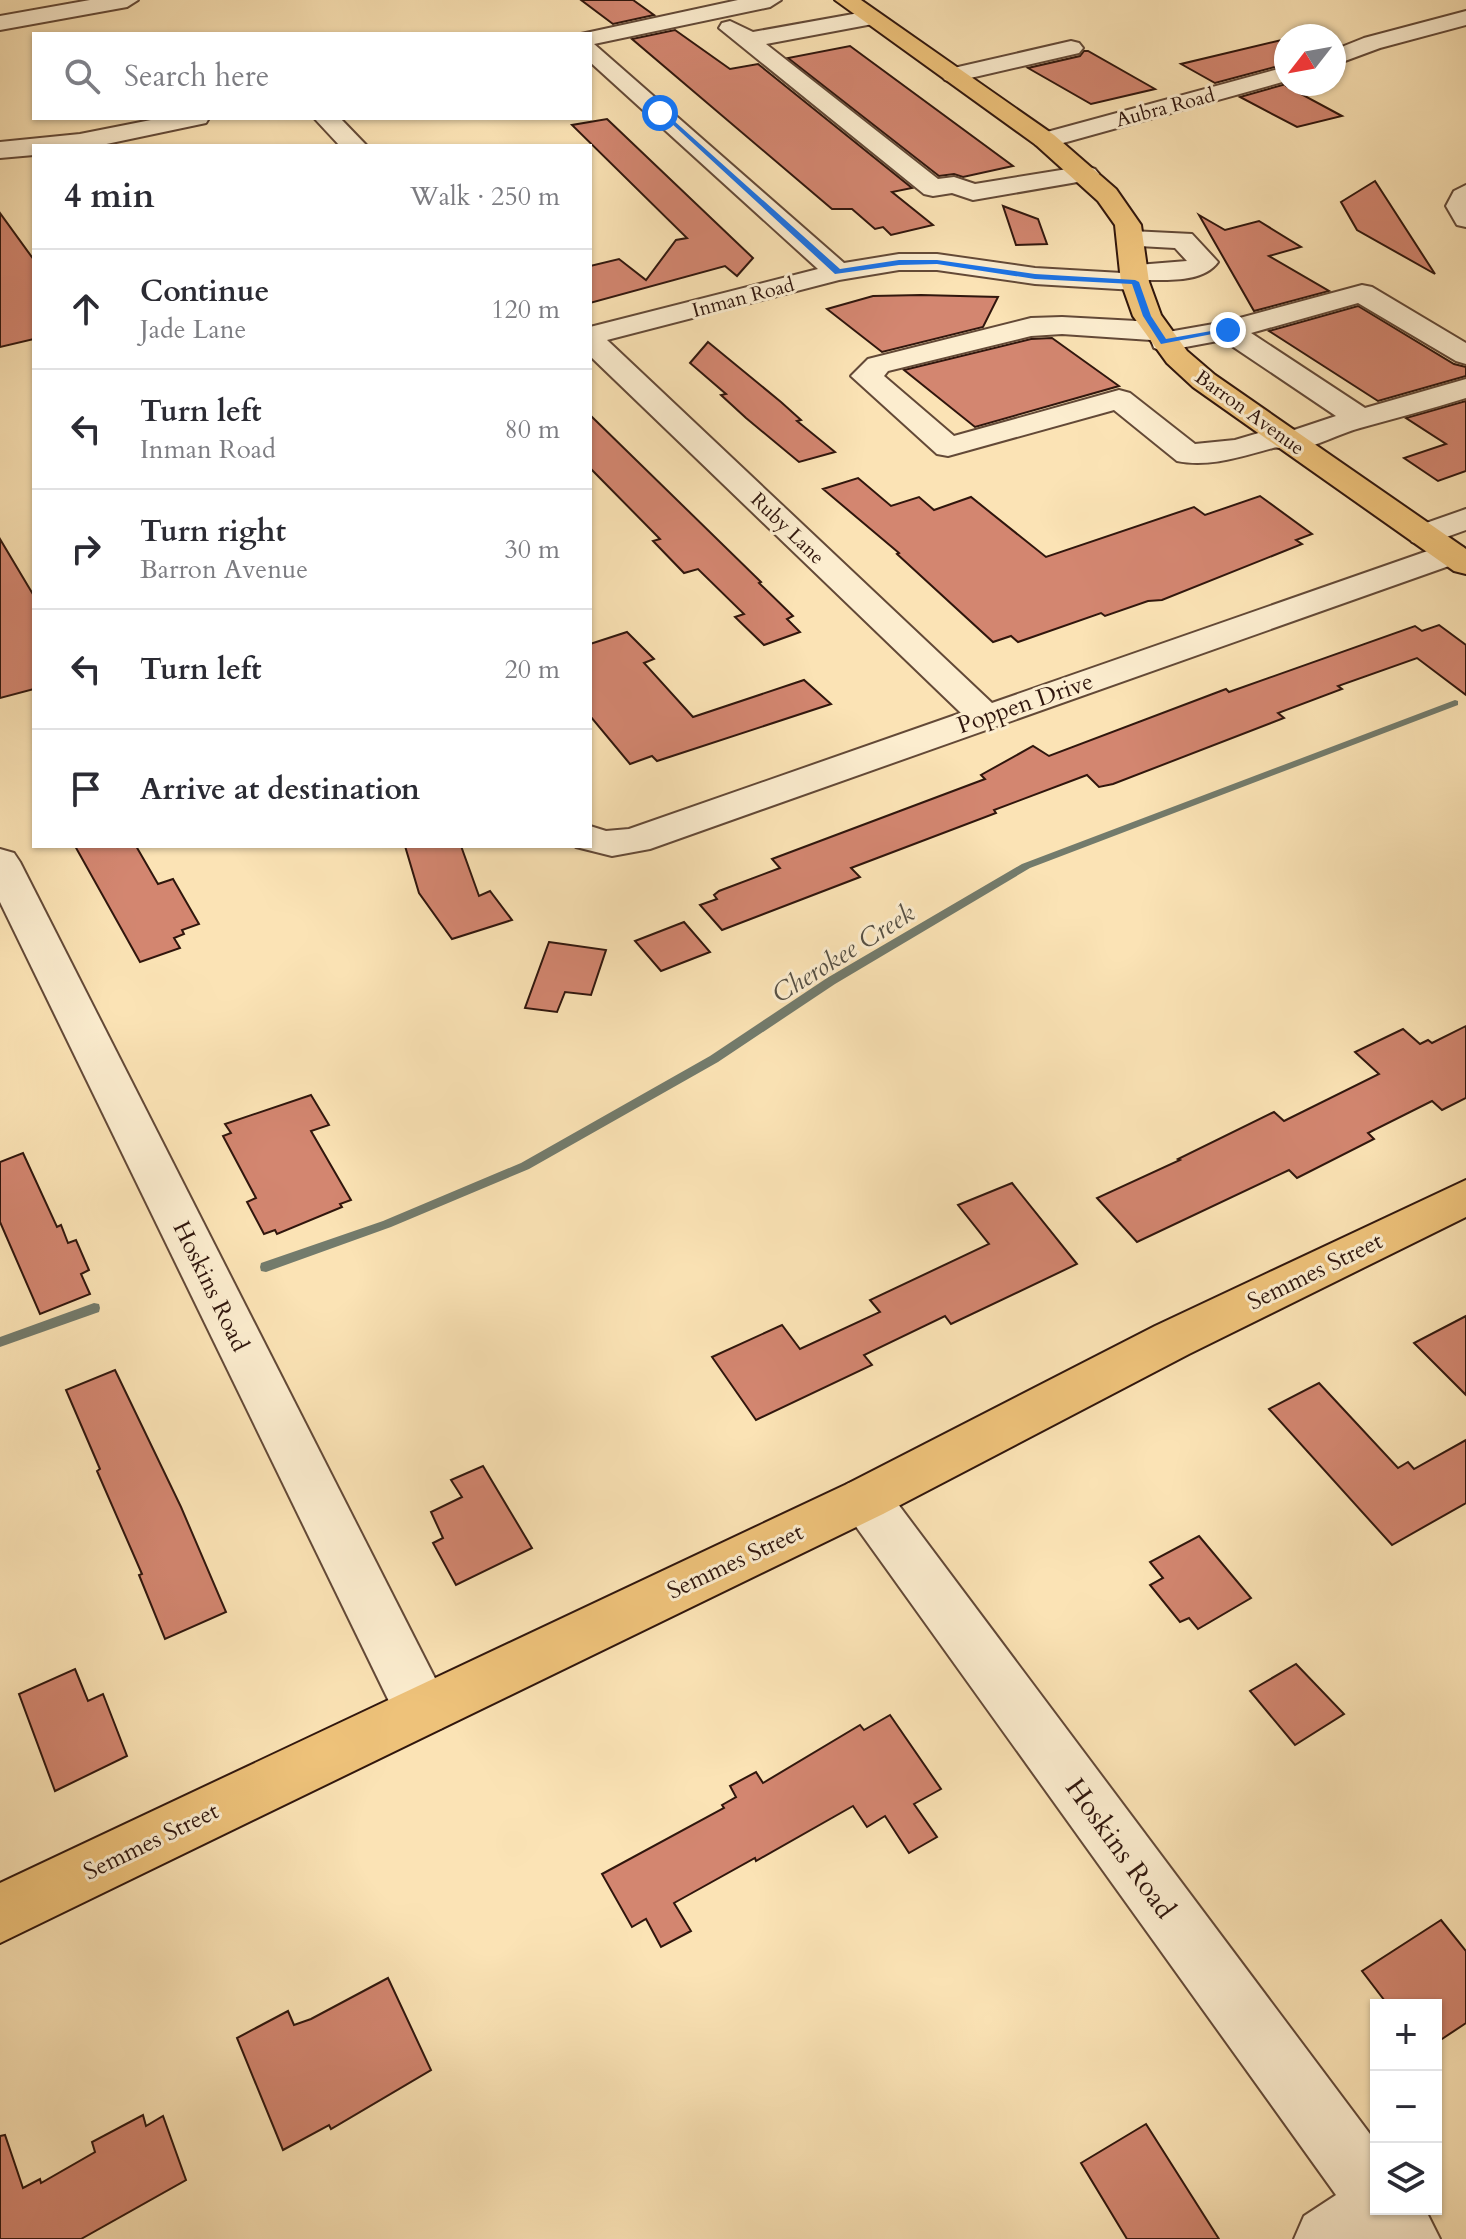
<!DOCTYPE html>
<meta charset="utf-8">
<style>
:root{--surface:#fff;--page:#f2f2f3;--text:#2b2b33;--muted:#7c7c81;--line:#e1e1e2}
body{margin:0;font-family:Cardo,serif;background:var(--page);color:var(--text)}
.controls{position:absolute;right:24px;bottom:24px;display:grid;overflow:hidden;border-radius:0px;box-shadow:0 2px 6px #0004}
.controls button{width:72px;height:72px;display:grid;place-items:center;padding:0;border:0;border-bottom:2px solid var(--line);background:var(--surface);color:var(--text);font:40px sans-serif}
.compass{position:absolute;left:1274px;top:24px;width:72px;height:72px;border-radius:50%;background:var(--surface);box-shadow:0 2px 6px #0004;rotate:239deg}
.stop{position:absolute;width:24px;height:24px;margin:-18px;border:6px solid #1a73e8;border-radius:50%;background:#fff}
.stop.end{background:#1a73e8;border-color:#fff;box-shadow:0 2px 8px #0008}
.list{margin:0;padding:0;list-style:none}
h2{display:flex;justify-content:space-between;align-items:center;height:104px;margin:0;padding:0 32px;font-size:34px}
h2 small{font-size:26px;font-weight:400;color:var(--muted)}
.list li{display:grid;grid-template-columns:52px 1fr auto;gap:24px;align-items:center;box-sizing:border-box;height:120px;padding:0 32px;border-top:2px solid var(--line)}
.list b{display:block;font-size:30px;white-space:nowrap}
.list p{margin:0;font-size:26px;white-space:nowrap;color:var(--muted)}
.list em{font-size:26px;font-style:normal;color:var(--muted)}
.icon{flex:none;width:44px;height:44px;fill:none;stroke:currentColor;stroke-width:2;stroke-linecap:round;stroke-linejoin:round}
.map{position:relative;flex:none;width:1466px;height:2239px;overflow:hidden}
.search{position:absolute;background:var(--surface);box-shadow:0 2px 6px #0004;left:32px;top:32px;width:560px;height:88px;display:flex;align-items:center;gap:20px;box-sizing:border-box;padding:0 28px;border-radius:0px;color:var(--muted);font-size:30px}
.panel{position:absolute;background:var(--surface);box-shadow:0 2px 6px #0004;left:32px;top:144px;width:560px;height:704px;border-radius:0px}
.map>svg:first-child{display:block}
.lines{fill:none;stroke-linecap:round;stroke-linejoin:round}
.stream{fill:#737b6c;fill-rule:evenodd}
.building{fill:#d38670;stroke:#30160d;stroke-width:2}
.minor-casing{stroke:#634937;stroke-width:4}
.major-casing{stroke:#30160d;stroke-width:4}
.minor{fill:#fcedcf;fill-rule:evenodd}
.major{fill:#eec27a;fill-rule:evenodd}
.route{fill:#1a73e8}
.labels{text-anchor:middle;stroke-width:6;stroke-linejoin:round;paint-order:stroke}
.far-street-label{font-size:20px;fill:#30160d;stroke:#fcedcf}
.street-label{font-size:24px;fill:#30160d;stroke:#fcedcf}
.water-label{font-size:26px;font-style:italic;fill:#575145;stroke:#fcedcf}
.near-street-label{font-size:28px;fill:#30160d;stroke:#fcedcf}
</style>
<div class="map">
<svg width="1466" height="2239" viewBox="0 0 1466 2239">
<rect width="100%" height="100%" fill="#fbe3b5"/>
<filter id="stains"><feTurbulence type="fractalNoise" baseFrequency=".0025" numOctaves="4"/><feColorMatrix values="0 0 0 0 .2 0 0 0 0 .09 0 0 0 0 .02 0 0 0 .5 -.17"/></filter>
<radialGradient id="worn" r=".72"><stop offset=".6" stop-color="#630" stop-opacity="0"/><stop offset="1" stop-color="#630" stop-opacity=".3"/></radialGradient>
<g class="lines">
<g class="stream">
<path d="M 1455,700 L 1458,701 L 1458,705 L 1030,868 L 835,984 L 718,1062 L 529,1169 L 391,1227 L 266,1272 L 261,1271 L 260,1267 L 261,1263 L 383,1221 L 521,1163 L 710,1056 L 827,978 L 1022,864 Z"/>
<path d="M 94,1303 L 99,1304 L 100,1308 L 99,1312 L 0,1347 L 0,1337 Z"/>
</g>
</g>
<g class="building">
<path d="M 581,0 L 633,0 L 654,15 L 613,24 Z"/>
<path d="M 675,30 L 730,69 L 758,64 L 912,188 L 892,192 L 933,225 L 891,235 L 883,227 L 875,229 L 852,209 L 832,209 L 632,39 Z"/>
<path d="M 1286,39 L 1286,64 L 1215,83 L 1181,64 Z"/>
<path d="M 850,46 L 1013,166 L 963,177 L 954,174 L 939,176 L 788,58 Z"/>
<path d="M 1084,51 L 1088,51 L 1155,89 L 1091,104 L 1028,68 L 1080,56 Z"/>
<path d="M 1286,84 L 1286,86 L 1342,116 L 1297,127 L 1240,97 Z"/>
<path d="M 607,119 L 753,258 L 737,276 L 725,266 L 590,303 L 590,266 L 619,259 L 646,280 L 676,240 L 687,238 L 572,125 Z"/>
<path d="M 1375,181 L 1435,274 L 1357,230 L 1341,202 Z"/>
<path d="M 1003,206 L 1038,219 L 1047,244 L 1016,245 Z"/>
<path d="M 0,213 L 34,260 L 34,339 L 0,347 Z"/>
<path d="M 1199,215 L 1225,230 L 1259,221 L 1301,247 L 1269,256 L 1329,291 L 1254,311 Z"/>
<path d="M 921,295 L 998,297 L 983,327 L 882,352 L 827,309 L 873,296 Z"/>
<path d="M 1358,306 L 1454,364 L 1466,367 L 1466,376 L 1378,401 L 1269,331 Z"/>
<path d="M 1052,338 L 1119,386 L 975,427 L 904,370 L 1031,339 Z"/>
<path d="M 708,342 L 781,402 L 801,420 L 797,421 L 835,452 L 799,462 L 746,418 L 721,395 L 726,394 L 690,363 Z"/>
<path d="M 1466,401 L 1466,471 L 1438,481 L 1404,458 L 1446,444 L 1406,418 Z"/>
<path d="M 590,415 L 761,582 L 759,583 L 793,616 L 787,619 L 800,632 L 764,645 L 735,617 L 744,614 L 698,569 L 684,573 L 653,541 L 660,539 L 590,468 Z"/>
<path d="M 858,478 L 891,506 L 919,497 L 934,510 L 971,497 L 1046,557 L 1194,507 L 1205,515 L 1260,496 L 1312,534 L 1296,540 L 1302,544 L 1162,600 L 1148,601 L 1105,616 L 1101,613 L 1018,642 L 1011,636 L 993,642 L 897,554 L 899,553 L 823,489 Z"/>
<path d="M 0,539 L 34,596 L 34,689 L 0,698 Z"/>
<path d="M 1439,625 L 1466,645 L 1466,695 L 1417,658 L 1338,686 L 1342,689 L 1278,713 L 1284,718 L 1113,784 L 1099,787 L 1087,775 L 994,810 L 996,813 L 851,868 L 860,877 L 722,930 L 700,905 L 717,899 L 714,895 L 719,891 L 780,868 L 772,859 L 985,779 L 981,775 L 1033,746 L 1049,756 L 1226,689 L 1229,692 L 1415,626 L 1422,631 Z"/>
<path d="M 627,632 L 654,659 L 644,663 L 693,717 L 804,680 L 831,704 L 657,761 L 652,756 L 630,764 L 590,716 L 590,644 Z"/>
<path d="M 75,846 L 136,846 L 158,884 L 173,879 L 199,924 L 182,930 L 184,934 L 174,938 L 180,948 L 140,962 Z"/>
<path d="M 405,846 L 461,846 L 479,896 L 490,891 L 512,920 L 452,939 L 419,893 Z"/>
<path d="M 684,922 L 710,952 L 661,971 L 635,941 Z"/>
<path d="M 549,942 L 606,950 L 591,995 L 565,992 L 557,1012 L 525,1008 Z"/>
<path d="M 1466,1026 L 1466,1098 L 1442,1110 L 1432,1101 L 1368,1133 L 1374,1139 L 1297,1178 L 1289,1170 L 1137,1242 L 1097,1198 L 1180,1160 L 1178,1159 L 1274,1112 L 1284,1121 L 1379,1074 L 1355,1052 L 1403,1029 L 1420,1044 L 1428,1040 L 1432,1043 Z"/>
<path d="M 311,1095 L 329,1125 L 311,1131 L 351,1200 L 340,1204 L 342,1207 L 277,1234 L 275,1230 L 264,1234 L 247,1202 L 256,1198 L 223,1136 L 231,1133 L 225,1124 Z"/>
<path d="M 23,1153 L 57,1227 L 61,1225 L 68,1243 L 76,1240 L 89,1270 L 81,1274 L 90,1294 L 40,1314 L 0,1222 L 0,1162 Z"/>
<path d="M 1012,1183 L 1077,1264 L 951,1324 L 945,1316 L 864,1355 L 872,1365 L 756,1420 L 712,1357 L 782,1325 L 800,1349 L 880,1312 L 870,1300 L 989,1244 L 958,1205 Z"/>
<path d="M 1466,1316 L 1466,1395 L 1414,1343 Z"/>
<path d="M 115,1370 L 181,1507 L 226,1612 L 165,1639 L 139,1575 L 142,1574 L 97,1471 L 100,1469 L 66,1390 Z"/>
<path d="M 1319,1383 L 1398,1468 L 1408,1462 L 1414,1469 L 1466,1440 L 1466,1503 L 1392,1545 L 1269,1409 Z"/>
<path d="M 483,1466 L 532,1548 L 456,1585 L 433,1543 L 443,1538 L 431,1512 L 462,1497 L 451,1480 Z"/>
<path d="M 1199,1536 L 1251,1598 L 1198,1629 L 1189,1618 L 1180,1622 L 1150,1585 L 1163,1578 L 1150,1562 Z"/>
<path d="M 1296,1664 L 1344,1714 L 1295,1745 L 1250,1691 Z"/>
<path d="M 75,1669 L 88,1701 L 103,1694 L 127,1756 L 55,1791 L 19,1694 Z"/>
<path d="M 890,1715 L 941,1789 L 914,1804 L 937,1837 L 909,1853 L 885,1816 L 867,1827 L 853,1806 L 756,1861 L 755,1858 L 674,1903 L 691,1931 L 661,1947 L 646,1919 L 632,1927 L 602,1874 L 724,1808 L 722,1805 L 736,1797 L 730,1786 L 756,1772 L 763,1783 L 860,1725 L 864,1730 Z"/>
<path d="M 1441,1920 L 1466,1951 L 1466,2023 L 1436,2043 L 1436,2005 L 1388,2005 L 1362,1971 Z"/>
<path d="M 388,1978 L 431,2070 L 331,2129 L 329,2125 L 283,2150 L 237,2038 L 288,2011 L 294,2025 L 311,2019 Z"/>
<path d="M 143,2115 L 146,2126 L 163,2116 L 186,2180 L 81,2239 L 0,2239 L 0,2136 L 5,2135 L 23,2188 L 40,2179 L 41,2183 L 95,2152 L 92,2142 Z"/>
<path d="M 1146,2124 L 1219,2239 L 1127,2239 L 1081,2163 Z"/>
</g>
<g class="lines">
<g class="minor-casing">
<g id="minor">
<path d="M 90,0 L 138,0 L 127,7 L 0,30 L 0,16 Z"/>
<path d="M 738,0 L 781,0 L 770,7 L 594,44 L 844,263 L 899,254 L 937,254 L 1035,268 L 1122,273 L 1125,266 L 1187,261 L 1175,248 L 1121,245 L 1117,239 L 1121,233 L 1131,231 L 1192,234 L 1218,262 C 1204,282 1170,280 1148,280 L 1145,288 L 1135,290 L 1035,284 L 937,270 L 899,270 L 839,280 L 607,340 L 992,703 L 1439,547 L 1451,544 L 1463,547 L 1466,552 L 1463,561 L 650,849 L 612,856 L 576,847 L 590,846 L 590,826 L 606,831 L 629,829 L 961,713 L 590,356 L 590,327 L 818,269 L 590,62 L 590,34 L 581,34 Z"/>
<path d="M 870,11 L 878,13 L 881,18 L 878,23 L 766,44 L 938,179 L 954,177 L 975,184 L 1086,166 L 1095,169 L 1099,174 L 1095,179 L 973,200 L 952,193 L 933,196 L 924,194 L 719,28 L 722,23 L 730,21 L 753,32 Z"/>
<path d="M 1466,11 L 1466,25 L 1380,48 L 1334,65 L 1334,50 L 1364,38 Z"/>
<path d="M 1071,41 L 1079,43 L 1083,48 L 1079,53 L 953,82 L 945,80 L 941,75 L 945,70 Z"/>
<path d="M 1286,67 L 1286,81 L 1045,148 L 1036,145 L 1032,140 L 1036,135 Z"/>
<path d="M 161,118 L 209,118 L 206,123 L 97,146 L 34,146 L 34,155 L 0,158 L 0,142 L 80,134 Z"/>
<path d="M 314,118 L 340,118 L 367,146 L 340,146 Z"/>
<path d="M 1466,185 L 1466,227 L 1457,225 L 1446,206 L 1454,191 Z"/>
<path d="M 1362,285 L 1372,287 L 1466,343 L 1466,364 L 1456,361 L 1358,303 L 1251,333 L 1365,408 L 1466,379 L 1466,398 C 1431,409 1395,418 1360,428 C 1338,434 1318,446 1296,450 C 1287,452 1281,446 1273,448 C 1243,456 1209,468 1177,461 L 1114,410 L 948,456 L 937,454 L 851,376 L 868,359 L 1031,318 L 1062,317 L 1155,322 L 1165,325 L 1168,332 L 1225,322 ZM 1062,334 L 1151,340 L 1154,348 L 1164,351 L 1223,340 L 1336,416 L 1294,430 L 1282,426 L 1235,440 L 1195,444 L 1130,393 L 1119,390 L 954,436 L 884,376 L 888,371 L 1031,336 Z"/>
<path d="M 1466,509 L 1466,530 L 1424,545 L 1412,542 L 1408,535 L 1412,528 Z"/>
<path d="M 0,849 L 14,853 L 20,862 L 442,1692 L 450,1710 L 442,1728 L 422,1736 L 402,1728 L 0,902 Z"/>
<path d="M 865,1477 L 883,1484 L 1376,2142 L 1376,2209 L 1425,2209 L 1440,2239 L 1294,2239 L 1304,2216 L 1336,2195 L 847,1514 L 839,1499 L 847,1484 Z"/>
</g>
</g>
<g class="major-casing">
<g id="major">
<path d="M 835,0 L 861,0 L 1054,135 L 1116,189 L 1141,225 L 1149,282 L 1161,315 L 1187,351 L 1215,375 L 1466,549 L 1466,574 L 1454,571 L 1193,387 L 1167,363 L 1133,316 L 1121,282 L 1115,225 L 1098,201 L 1036,145 Z"/>
<path d="M 1466,1180 L 1466,1217 L 1189,1354 L 883,1514 L 0,1943 L 0,1883 L 847,1484 L 1155,1326 Z"/>
</g>
</g>
<use href="#minor" class="minor"/>
<use href="#major" class="major"/>
</g>
<path class="route" d="M 658,111 L 663,111 L 840,269 L 899,260 L 937,260 L 1035,274 L 1135,280 L 1139,282 L 1151,316 L 1166,339 L 1228,328 L 1233,330 L 1161,344 L 1143,316 L 1132,284 L 1035,279 L 937,264 L 899,265 L 835,274 Z"/>
<g class="labels">
<g class="far-street-label">
<text transform="translate(1165 107) rotate(-15)" y="7">Aubra Road</text>
<text transform="translate(743 297) rotate(-15)" y="7">Inman Road</text>
<text transform="translate(1250 412) rotate(36)" y="7">Barron Avenue</text>
<text transform="translate(788 528) rotate(44)" y="7">Ruby Lane</text>
</g>
<g class="street-label">
<text transform="translate(1025 703) rotate(-19)" y="8">Poppen Drive</text>
<text transform="translate(1315 1271) rotate(-26)" y="8">Semmes Street</text>
<text transform="translate(211 1286) rotate(64)" y="8">Hoskins Road</text>
<text transform="translate(735 1561) rotate(-25)" y="8">Semmes Street</text>
<text transform="translate(151 1841) rotate(-26)" y="8">Semmes Street</text>
</g>
<g class="water-label">
<text transform="translate(843 953) rotate(-32)" y="9">Cherokee Creek</text>
</g>
<g class="near-street-label">
<text transform="translate(1121 1848) rotate(54)" y="10">Hoskins Road</text>
</g>
</g>
<rect width="100%" height="100%" filter="url(#stains)"/>
<rect width="100%" height="100%" fill="url(#worn)"/>
</svg>
<div class="controls">
<button>+</button>
<button>−</button>
<button><svg class="icon" aria-label="layers" viewBox="0 0 24 24"><path d="M12 4l9 5-9 5-9-5zM3 14l9 5 9-5"/></svg></button>
</div>
<svg class="compass" viewBox="-18 -18 36 36"><path d="M0-13l5 13h-10z" fill="#e53935"/><path d="M0 13l5-13h-10z" fill="#7c7c81"/></svg>
<div class="stop" style="left:660px;top:113px"></div>
<div class="stop end" style="left:1228px;top:330px"></div>
<div class="search"><svg class="icon" aria-label="search" viewBox="0 0 24 24"><circle cx="10" cy="10" r="6"/><path d="M15 15l6 6"/></svg>Search here</div>
<section class="panel">
<h2>4 min<small>Walk · 250 m</small></h2>
<ul class="list">
<li><svg class="icon" aria-label="ahead" viewBox="0 0 24 24"><path d="M12 20V5M6 11l6-6 6 6"/></svg><div><b>Continue</b><p>Jade Lane</p></div><em>120 m</em></li>
<li><svg class="icon" aria-label="left" viewBox="0 0 24 24"><path d="M17 20v-9H6M10 6l-5 5 5 5"/></svg><div><b>Turn left</b><p>Inman Road</p></div><em>80 m</em></li>
<li><svg class="icon" aria-label="right" viewBox="0 0 24 24"><path d="M7 20v-9h11M14 6l5 5-5 5"/></svg><div><b>Turn right</b><p>Barron Avenue</p></div><em>30 m</em></li>
<li><svg class="icon" aria-label="left" viewBox="0 0 24 24"><path d="M17 20v-9H6M10 6l-5 5 5 5"/></svg><div><b>Turn left</b></div><em>20 m</em></li>
<li><svg class="icon" aria-label="arrive" viewBox="0 0 24 24"><path d="M6 21V4h12l-3 4 3 4H6"/></svg><div><b>Arrive at destination</b></div></li>
</ul>
</section>
</div>
